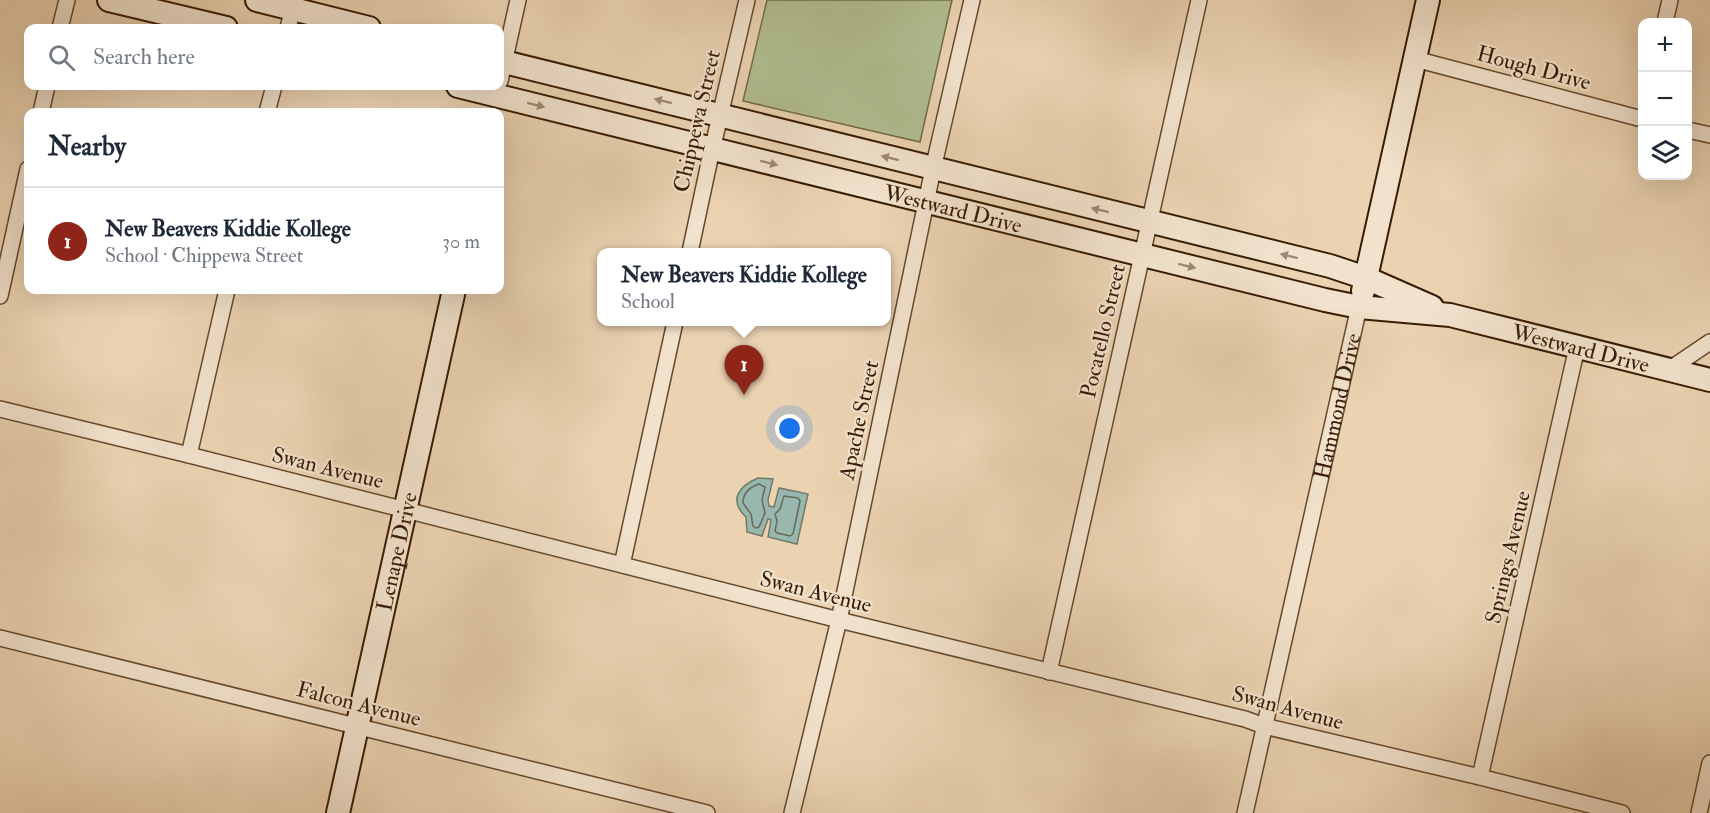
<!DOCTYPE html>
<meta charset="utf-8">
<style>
:root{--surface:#fff;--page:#f6f6f7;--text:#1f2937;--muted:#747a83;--line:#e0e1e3;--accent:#8f2418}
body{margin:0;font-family:"IM FELL Double Pica",serif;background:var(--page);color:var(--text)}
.controls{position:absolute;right:18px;top:18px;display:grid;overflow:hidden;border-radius:12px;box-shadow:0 6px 24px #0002}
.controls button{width:54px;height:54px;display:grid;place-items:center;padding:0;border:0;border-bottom:2px solid var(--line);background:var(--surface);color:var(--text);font:30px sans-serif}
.you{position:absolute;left:790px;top:429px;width:21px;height:21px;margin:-15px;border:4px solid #fff;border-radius:50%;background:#1a73e8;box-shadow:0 0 0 9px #1a73e833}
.badge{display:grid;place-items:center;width:39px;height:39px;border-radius:50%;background:var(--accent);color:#fff;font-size:20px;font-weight:700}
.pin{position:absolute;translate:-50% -50px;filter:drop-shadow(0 2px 3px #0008)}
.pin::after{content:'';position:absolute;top:32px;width:21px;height:18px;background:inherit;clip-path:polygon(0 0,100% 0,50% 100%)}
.popup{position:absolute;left:597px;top:248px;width:294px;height:78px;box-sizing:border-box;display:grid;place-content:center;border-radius:12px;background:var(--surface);filter:drop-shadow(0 2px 4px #0005);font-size:20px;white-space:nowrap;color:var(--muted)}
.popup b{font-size:22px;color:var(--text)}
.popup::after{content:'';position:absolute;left:50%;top:100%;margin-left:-12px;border:12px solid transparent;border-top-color:var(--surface)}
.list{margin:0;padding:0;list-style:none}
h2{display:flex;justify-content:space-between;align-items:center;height:78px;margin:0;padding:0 24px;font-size:26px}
h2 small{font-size:20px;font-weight:400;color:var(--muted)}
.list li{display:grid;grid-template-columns:39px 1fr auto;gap:18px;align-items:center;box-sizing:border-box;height:108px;padding:0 24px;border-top:2px solid var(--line)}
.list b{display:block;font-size:22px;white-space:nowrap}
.list p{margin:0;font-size:20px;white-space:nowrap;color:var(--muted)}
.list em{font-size:20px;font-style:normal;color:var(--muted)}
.icon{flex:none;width:33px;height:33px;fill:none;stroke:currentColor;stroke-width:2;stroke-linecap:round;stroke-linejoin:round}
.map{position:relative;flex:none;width:1710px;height:813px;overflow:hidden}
.search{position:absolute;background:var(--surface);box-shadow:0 6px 24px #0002;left:24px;top:24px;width:480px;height:66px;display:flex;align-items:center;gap:15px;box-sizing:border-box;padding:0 21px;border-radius:12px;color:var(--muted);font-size:22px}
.panel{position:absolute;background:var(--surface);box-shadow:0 6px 24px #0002;left:24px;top:108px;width:480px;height:186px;border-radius:12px}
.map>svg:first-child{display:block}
.green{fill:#b1be91;stroke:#746c48;stroke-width:1.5}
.water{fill:#98b7ae;stroke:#727968;stroke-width:1.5}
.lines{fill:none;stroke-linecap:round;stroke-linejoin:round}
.shore{stroke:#686957;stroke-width:1.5}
.street-casing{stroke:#65492c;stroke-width:18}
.secondary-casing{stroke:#381b00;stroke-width:26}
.street{stroke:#f2e2cd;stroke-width:15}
.secondary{stroke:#f2e2cd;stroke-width:22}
.oneway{fill:#9e8871}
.labels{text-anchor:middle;stroke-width:4.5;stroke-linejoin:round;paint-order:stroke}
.street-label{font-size:22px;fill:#381b00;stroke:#f2e2cd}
</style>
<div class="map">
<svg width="1710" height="813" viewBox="0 0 1710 813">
<rect width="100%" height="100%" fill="#ebd3b2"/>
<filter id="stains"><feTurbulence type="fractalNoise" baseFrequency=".00333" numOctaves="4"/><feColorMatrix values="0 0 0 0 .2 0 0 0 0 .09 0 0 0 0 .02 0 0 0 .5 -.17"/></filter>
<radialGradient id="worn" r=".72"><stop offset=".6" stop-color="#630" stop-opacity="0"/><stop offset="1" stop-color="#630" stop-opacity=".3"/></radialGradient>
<path class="green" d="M 767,0 L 952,0 L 920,142 L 743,101 Z"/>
<path class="water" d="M 758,478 L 773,479 L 768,500 L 769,506 L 774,507 L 779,488 L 808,494 L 797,544 L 768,537 L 771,520 L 768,519 L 762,536 L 747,532 L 746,517 C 728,500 739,486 758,478 Z"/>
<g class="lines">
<g class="shore">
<path d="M 759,484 L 765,487 L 762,500 L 765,513 L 759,527 L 756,528 L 753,526 L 751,514 L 743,503 C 743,492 750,487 759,484 Z"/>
<path d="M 784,496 L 798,498 L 800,501 L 793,534 L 790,536 L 777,533 L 775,531 L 777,521 L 775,514 L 780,509 Z"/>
</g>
<g class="street-casing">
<g id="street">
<path d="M 1665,22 L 1670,0"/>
<path d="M 60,28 L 67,0"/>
<path d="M 288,28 L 295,0"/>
<path d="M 1415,59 L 1642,119"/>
<path d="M 500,81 L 518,0"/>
<path d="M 41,112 L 47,86"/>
<path d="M 267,112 L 274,86"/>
<path d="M 1688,130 L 1710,135"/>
<path d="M 690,252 L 709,163 L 747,0"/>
<path d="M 0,296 L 28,169"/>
<path d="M 1670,369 L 1710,342"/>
<path d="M 0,409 L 189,455 L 839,620 L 1245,719 L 1264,726 L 1480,777 L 1622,813"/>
<path d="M 189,455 L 227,290"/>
<path d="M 622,565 L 675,322"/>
<path d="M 0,638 L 707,813"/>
<path d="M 1049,672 L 1199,0"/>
<path d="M 1480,777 L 1577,347"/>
<path d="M 792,813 L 839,620 L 933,169 L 972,0"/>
<path id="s1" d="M 1245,813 L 1359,307"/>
<path d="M 1699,813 L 1710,763"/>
</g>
</g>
<g class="secondary-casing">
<g id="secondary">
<path d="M 109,0 L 226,28"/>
<path d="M 257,0 L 369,28"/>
<path d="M 500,61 L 1330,266 L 1366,278 L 1432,307"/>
<path id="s2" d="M 458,86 L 1325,300 L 1359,307 L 1450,315 L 1710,380"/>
<path d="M 1363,291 L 1428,0"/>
<path id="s3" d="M 338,813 L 454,290"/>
</g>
</g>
<use href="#street" class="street"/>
<use href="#secondary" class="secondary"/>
</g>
<defs><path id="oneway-solid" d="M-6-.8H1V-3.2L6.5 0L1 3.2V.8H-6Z" transform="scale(1.5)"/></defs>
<g class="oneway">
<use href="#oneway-solid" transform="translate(663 101) rotate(-166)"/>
<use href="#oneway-solid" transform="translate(536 105) rotate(14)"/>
<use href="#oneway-solid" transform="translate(890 158) rotate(-166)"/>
<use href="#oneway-solid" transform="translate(769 163) rotate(14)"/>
<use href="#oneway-solid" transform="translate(1100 210) rotate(-166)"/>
<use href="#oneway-solid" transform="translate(1289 256) rotate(-166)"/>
<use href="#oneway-solid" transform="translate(1187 266) rotate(14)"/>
</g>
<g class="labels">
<g class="street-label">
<text transform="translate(1534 67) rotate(15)" y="8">Hough Drive</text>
<text transform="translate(696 121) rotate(-77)" y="8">Chippewa Street</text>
<text dy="8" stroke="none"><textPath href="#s2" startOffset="510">Westward Drive</textPath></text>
<text transform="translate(1102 331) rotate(-77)" y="8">Pocatello Street</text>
<text dy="8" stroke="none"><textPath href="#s2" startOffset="1154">Westward Drive</textPath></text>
<text dy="8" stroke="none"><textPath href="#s1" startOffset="417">Hammond Drive</textPath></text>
<text transform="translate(858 420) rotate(-78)" y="8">Apache Street</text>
<text transform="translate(328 467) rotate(14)" y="8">Swan Avenue</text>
<text dy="8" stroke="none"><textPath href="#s3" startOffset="268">Lenape Drive</textPath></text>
<text transform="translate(1507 557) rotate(-77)" y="8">Springs Avenue</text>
<text transform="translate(816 591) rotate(14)" y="8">Swan Avenue</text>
<text transform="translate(359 703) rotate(14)" y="8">Falcon Avenue</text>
<text transform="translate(1288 707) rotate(15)" y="8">Swan Avenue</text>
</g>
</g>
<rect width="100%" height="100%" filter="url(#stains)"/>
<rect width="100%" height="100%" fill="url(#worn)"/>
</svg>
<div class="controls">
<button>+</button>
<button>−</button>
<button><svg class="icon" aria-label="layers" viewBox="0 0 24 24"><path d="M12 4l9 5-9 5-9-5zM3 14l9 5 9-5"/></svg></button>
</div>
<div class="you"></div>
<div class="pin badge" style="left:744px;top:395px">1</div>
<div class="popup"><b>New Beavers Kiddie Kollege</b>School</div>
<div class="search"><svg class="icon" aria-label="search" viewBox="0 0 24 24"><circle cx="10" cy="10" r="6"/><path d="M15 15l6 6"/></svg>Search here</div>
<section class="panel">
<h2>Nearby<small></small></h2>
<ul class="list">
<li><span class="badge">1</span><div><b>New Beavers Kiddie Kollege</b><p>School · Chippewa Street</p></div><em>30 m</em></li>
</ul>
</section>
</div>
